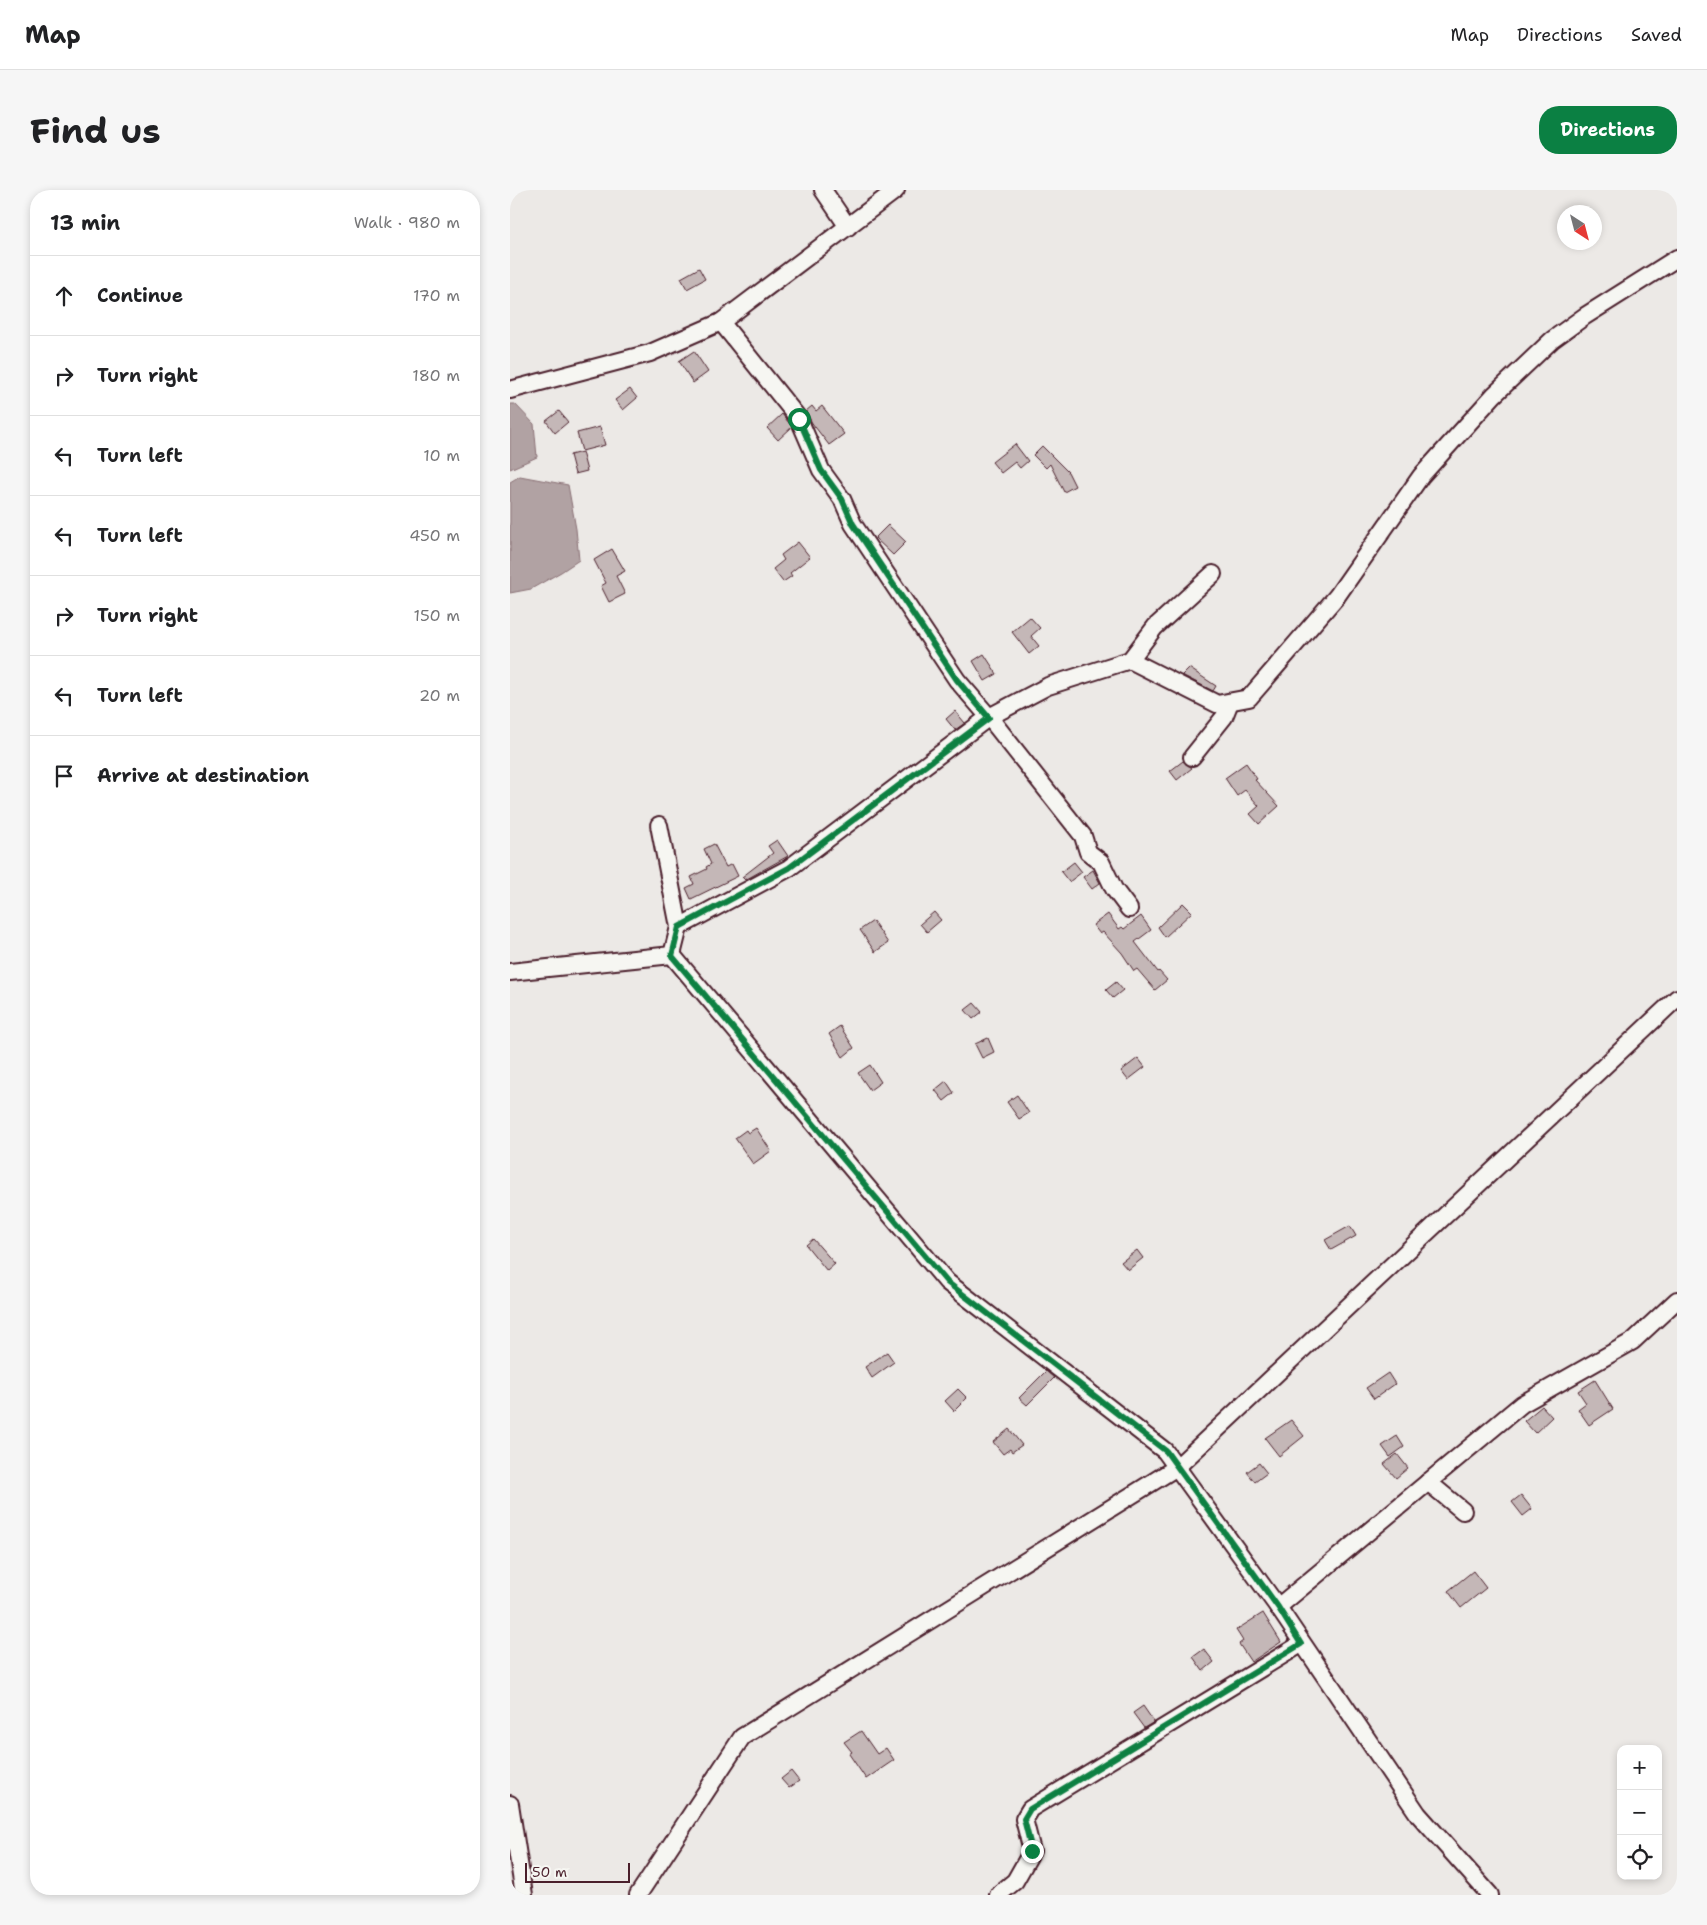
<!DOCTYPE html>
<meta charset="utf-8">
<style>
:root{--surface:#fff;--page:#f6f6f6;--text:#202124;--muted:#757577;--line:#e0e0e0;--accent:#0b8043}
body{margin:0;font-family:"Shantell Sans",sans-serif;background:var(--page);color:var(--text)}
.controls{position:absolute;right:15px;bottom:15px;display:grid;overflow:hidden;border-radius:10px;box-shadow:0 2px 8px #0003}
.controls button{width:45px;height:45px;display:grid;place-items:center;padding:0;border:0;border-bottom:1px solid var(--line);background:var(--surface);color:var(--text);font:25px sans-serif}
.compass{position:absolute;left:1047px;top:15px;width:45px;height:45px;border-radius:50%;background:var(--surface);box-shadow:0 2px 8px #0003;rotate:144deg}
.scale{position:absolute;left:15px;bottom:12px;width:105px;box-sizing:border-box;padding-left:5px;border:2px solid #4a1f2b;border-top:0;font-size:14px;line-height:18px;white-space:nowrap;color:#4a1f2b;-webkit-text-stroke:4px #f6f6f2;paint-order:stroke}
.stop{position:absolute;width:15px;height:15px;margin:-11px;border:4px solid #0b8043;border-radius:50%;background:#fff}
.stop.end{background:#0b8043;border-color:#fff;box-shadow:0 1px 5px #0008}
.list{margin:0;padding:0;list-style:none}
h2{display:flex;justify-content:space-between;align-items:center;height:65px;margin:0;padding:0 20px;font-size:21px}
h2 small{font-size:16px;font-weight:400;color:var(--muted)}
.list li{display:grid;grid-template-columns:32px 1fr auto;gap:15px;align-items:center;box-sizing:border-box;height:80px;padding:0 20px;border-top:1px solid var(--line)}
.list b{display:block;font-size:19px;white-space:nowrap}
.list em{font-size:16px;font-style:normal;color:var(--muted)}
.icon{flex:none;width:28px;height:28px;fill:none;stroke:currentColor;stroke-width:2;stroke-linecap:round;stroke-linejoin:round}
.map{position:relative;flex:none;width:1167px;height:1705px;overflow:hidden;border-radius:20px}
header{display:flex;align-items:center;gap:30px;box-sizing:border-box;height:70px;padding:0 25px;background:var(--surface);border-bottom:1px solid var(--line)}
header strong{font-size:24px}
nav{display:flex;gap:28px;margin-inline-start:auto;font-size:18px}
.intro{display:flex;align-items:center;justify-content:space-between;box-sizing:border-box;height:120px;padding:0 30px}
h1{margin:0;font-size:35px}
.button{padding:12px 22px;border-radius:20px;background:var(--accent);color:#fff;font-size:18px;font-weight:700}
main{display:flex;gap:30px;padding:0 30px}
aside{flex:1;background:var(--surface);border-radius:20px;box-shadow:0 2px 8px #0003}
.map>svg:first-child{display:block}
.water{fill:#b1a2a3;stroke:#886e73}
.building{fill:#c4b7b7;stroke:#4a1f2b}
.lines{fill:none;stroke-linecap:round;stroke-linejoin:round}
.street-casing{stroke:#4a1f2b;stroke-width:20}
.street{stroke:#f6f6f2;stroke-width:16}
.route{stroke:#0b8043;stroke-width:6}
</style>
<header>
<strong>Map</strong>
<nav><a>Map</a><a>Directions</a><a>Saved</a></nav>
</header>
<div class="intro"><h1>Find us</h1><a class="button">Directions</a></div>
<main>
<aside>
<h2>13 min<small>Walk · 980 m</small></h2>
<ul class="list">
<li><svg class="icon" aria-label="ahead" viewBox="0 0 24 24"><path d="M12 20V5M6 11l6-6 6 6"/></svg><div><b>Continue</b></div><em>170 m</em></li>
<li><svg class="icon" aria-label="right" viewBox="0 0 24 24"><path d="M7 20v-9h11M14 6l5 5-5 5"/></svg><div><b>Turn right</b></div><em>180 m</em></li>
<li><svg class="icon" aria-label="left" viewBox="0 0 24 24"><path d="M17 20v-9H6M10 6l-5 5 5 5"/></svg><div><b>Turn left</b></div><em>10 m</em></li>
<li><svg class="icon" aria-label="left" viewBox="0 0 24 24"><path d="M17 20v-9H6M10 6l-5 5 5 5"/></svg><div><b>Turn left</b></div><em>450 m</em></li>
<li><svg class="icon" aria-label="right" viewBox="0 0 24 24"><path d="M7 20v-9h11M14 6l5 5-5 5"/></svg><div><b>Turn right</b></div><em>150 m</em></li>
<li><svg class="icon" aria-label="left" viewBox="0 0 24 24"><path d="M17 20v-9H6M10 6l-5 5 5 5"/></svg><div><b>Turn left</b></div><em>20 m</em></li>
<li><svg class="icon" aria-label="arrive" viewBox="0 0 24 24"><path d="M6 21V4h12l-3 4 3 4H6"/></svg><div><b>Arrive at destination</b></div></li>
</ul>
</aside>
<div class="map">
<svg width="1167" height="1705" viewBox="0 0 1167 1705">
<rect width="100%" height="100%" fill="#ece9e6"/>
<filter id="ink" filterUnits="userSpaceOnUse"><feTurbulence type="fractalNoise" baseFrequency=".02" numOctaves="2"/><feDisplacementMap in="SourceGraphic" scale="10" xChannelSelector="R" yChannelSelector="G"/><feConvolveMatrix kernelMatrix="1 2 1 2 8 2 1 2 1" color-interpolation-filters="sRGB"/></filter>
<g filter="url(#ink)">
<g class="water">
<path d="M 0,214 L 5,214 L 24,234 L 27,267 L 0,279 Z"/>
<path d="M 10,286 L 58,295 L 66,339 L 69,370 L 51,382 L 21,399 L 0,403 L 0,292 Z"/>
</g>
<g class="building">
<path d="M 189,78 L 195,89 L 177,99 L 171,88 Z"/>
<path d="M 184,161 L 198,182 L 183,193 L 169,171 Z"/>
<path d="M 120,199 L 127,208 L 113,220 L 105,210 Z"/>
<path d="M 302,216 L 306,221 L 312,216 L 334,244 L 319,255 L 302,233 L 296,221 Z"/>
<path d="M 49,221 L 58,232 L 45,243 L 36,231 Z"/>
<path d="M 272,224 L 282,237 L 268,250 L 257,238 Z"/>
<path d="M 90,237 L 95,255 L 72,261 L 67,243 Z"/>
<path d="M 505,254 L 518,271 L 510,278 L 505,272 L 491,283 L 482,272 Z"/>
<path d="M 532,256 L 558,282 L 565,296 L 554,302 L 540,274 L 536,278 L 523,265 Z"/>
<path d="M 72,262 L 77,281 L 65,284 L 60,265 Z"/>
<path d="M 378,335 L 396,352 L 383,365 L 365,348 Z"/>
<path d="M 288,352 L 300,367 L 280,383 L 282,386 L 273,392 L 263,379 L 274,370 L 271,365 Z"/>
<path d="M 102,359 L 115,381 L 106,386 L 115,404 L 99,412 L 91,396 L 96,393 L 84,370 Z"/>
<path d="M 520,427 L 530,438 L 521,446 L 529,456 L 519,464 L 502,442 Z"/>
<path d="M 474,464 L 487,484 L 475,491 L 463,471 Z"/>
<path d="M 679,478 L 706,496 L 703,501 L 672,485 Z"/>
<path d="M 445,521 L 455,533 L 445,540 L 436,529 Z"/>
<path d="M 673,571 L 682,578 L 667,590 L 660,581 Z"/>
<path d="M 736,573 L 747,589 L 745,590 L 769,616 L 749,634 L 740,624 L 749,616 L 735,600 L 727,606 L 715,588 Z"/>
<path d="M 267,650 L 278,666 L 235,690 L 232,687 L 263,663 L 258,656 Z"/>
<path d="M 204,654 L 216,677 L 222,674 L 228,686 L 181,709 L 176,698 L 184,694 L 181,687 L 197,679 L 196,677 L 201,674 L 194,659 Z"/>
<path d="M 564,672 L 572,682 L 559,692 L 551,682 Z"/>
<path d="M 583,680 L 590,693 L 582,699 L 573,687 Z"/>
<path d="M 673,713 L 682,722 L 655,747 L 648,737 Z"/>
<path d="M 424,722 L 431,730 L 417,742 L 410,734 Z"/>
<path d="M 598,724 L 609,739 L 612,737 L 614,739 L 631,726 L 641,740 L 625,752 L 648,782 L 649,781 L 657,790 L 645,800 L 627,779 L 624,781 L 612,763 L 593,742 L 590,744 L 583,735 Z"/>
<path d="M 363,731 L 378,753 L 365,762 L 350,740 Z"/>
<path d="M 606,792 L 613,800 L 603,808 L 596,800 Z"/>
<path d="M 464,813 L 472,822 L 463,829 L 455,820 Z"/>
<path d="M 330,836 L 344,858 L 333,867 L 319,844 Z"/>
<path d="M 478,848 L 484,862 L 472,868 L 465,854 Z"/>
<path d="M 628,868 L 635,877 L 618,890 L 611,881 Z"/>
<path d="M 360,875 L 371,892 L 360,900 L 348,883 Z"/>
<path d="M 436,891 L 444,903 L 434,911 L 425,900 Z"/>
<path d="M 507,905 L 519,923 L 509,929 L 497,912 Z"/>
<path d="M 246,938 L 261,961 L 243,974 L 225,948 L 236,940 L 238,943 Z"/>
<path d="M 840,1036 L 846,1046 L 821,1060 L 815,1050 Z"/>
<path d="M 303,1049 L 325,1074 L 317,1081 L 296,1055 Z"/>
<path d="M 627,1060 L 633,1068 L 618,1080 L 611,1072 Z"/>
<path d="M 377,1162 L 384,1172 L 362,1188 L 355,1177 Z"/>
<path d="M 536,1181 L 544,1188 L 517,1215 L 509,1208 Z"/>
<path d="M 878,1183 L 885,1194 L 864,1209 L 856,1198 Z"/>
<path d="M 1085,1190 L 1103,1219 L 1079,1235 L 1068,1219 L 1076,1213 L 1068,1201 Z"/>
<path d="M 448,1199 L 457,1208 L 444,1221 L 435,1211 Z"/>
<path d="M 1032,1216 L 1042,1227 L 1025,1243 L 1014,1231 Z"/>
<path d="M 781,1230 L 794,1246 L 769,1266 L 755,1248 Z"/>
<path d="M 499,1239 L 512,1255 L 502,1262 L 500,1259 L 493,1264 L 483,1252 Z"/>
<path d="M 887,1246 L 894,1257 L 880,1267 L 872,1256 Z"/>
<path d="M 887,1264 L 898,1278 L 886,1288 L 874,1274 Z"/>
<path d="M 749,1273 L 757,1283 L 745,1292 L 737,1282 Z"/>
<path d="M 1011,1305 L 1022,1319 L 1013,1326 L 1002,1312 Z"/>
<path d="M 963,1381 L 976,1398 L 951,1418 L 938,1401 Z"/>
<path d="M 753,1423 L 771,1452 L 741,1472 L 729,1454 L 733,1451 L 726,1440 Z"/>
<path d="M 694,1459 L 704,1472 L 693,1481 L 683,1467 Z"/>
<path d="M 633,1516 L 644,1532 L 634,1538 L 623,1523 Z"/>
<path d="M 351,1541 L 367,1564 L 376,1558 L 384,1570 L 356,1589 L 339,1564 L 342,1562 L 334,1552 Z"/>
<path d="M 281,1581 L 289,1591 L 279,1598 L 271,1589 Z"/>
</g>
<g class="lines">
<g class="street-casing">
<g id="street">
<path d="M 313,0 L 338,37"/>
<path d="M 211,132 L 289,229 L 311,280 L 332,309 L 343,334 L 447,490 L 479,527 L 573,646 L 578,662 L 591,672 L 604,699 L 619,719"/>
<path d="M 0,200 L 140,163 L 211,132 L 386,0"/>
<path d="M 620,470 L 707,514 L 739,508 L 827,406 L 911,286 L 984,205 L 1042,150 L 1075,126 L 1167,68"/>
<path d="M 682,567 L 714,527 L 720,512"/>
<path d="M 149,635 L 169,737 L 162,765"/>
<path d="M 169,737 L 279,678 L 479,527 L 538,496 L 620,470 L 645,437 L 703,384"/>
<path d="M 0,782 L 162,765 L 437,1092 L 655,1261 L 768,1417 L 908,1624 L 980,1705"/>
<path d="M 918,1292 L 953,1321"/>
<path d="M 768,1417 L 1012,1214 L 1123,1151 L 1167,1110"/>
<path d="M 0,1614 L 14,1705"/>
<path d="M 128,1705 L 232,1547 L 667,1277 L 1167,808"/>
<path d="M 488,1705 L 505,1691 L 522,1661 L 514,1629 L 520,1619 L 791,1454"/>
</g>
</g>
<use href="#street" class="street"/>
</g>
</g>
<g class="lines" filter="url(#ink)">
<path class="route" d="M 289,229 L 311,280 L 332,309 L 343,334 L 447,490 L 479,528 L 279,678 L 169,737 L 162,766 L 437,1092 L 656,1261 L 768,1417 L 791,1454 L 520,1619 L 514,1629 L 522,1661"/>
</g>
</svg>
<div class="controls">
<button>+</button>
<button>−</button>
<button><svg class="icon" aria-label="locate" viewBox="0 0 24 24"><circle cx="12" cy="12" r="6"/><path d="M12 2v4M12 18v4M2 12h4M18 12h4"/></svg></button>
</div>
<svg class="compass" viewBox="-18 -18 36 36"><path d="M0-13l5 13h-10z" fill="#e53935"/><path d="M0 13l5-13h-10z" fill="#757577"/></svg>
<div class="scale">50 m</div>
<div class="stop" style="left:289px;top:229px"></div>
<div class="stop end" style="left:522px;top:1661px"></div>
</div>
</main>
